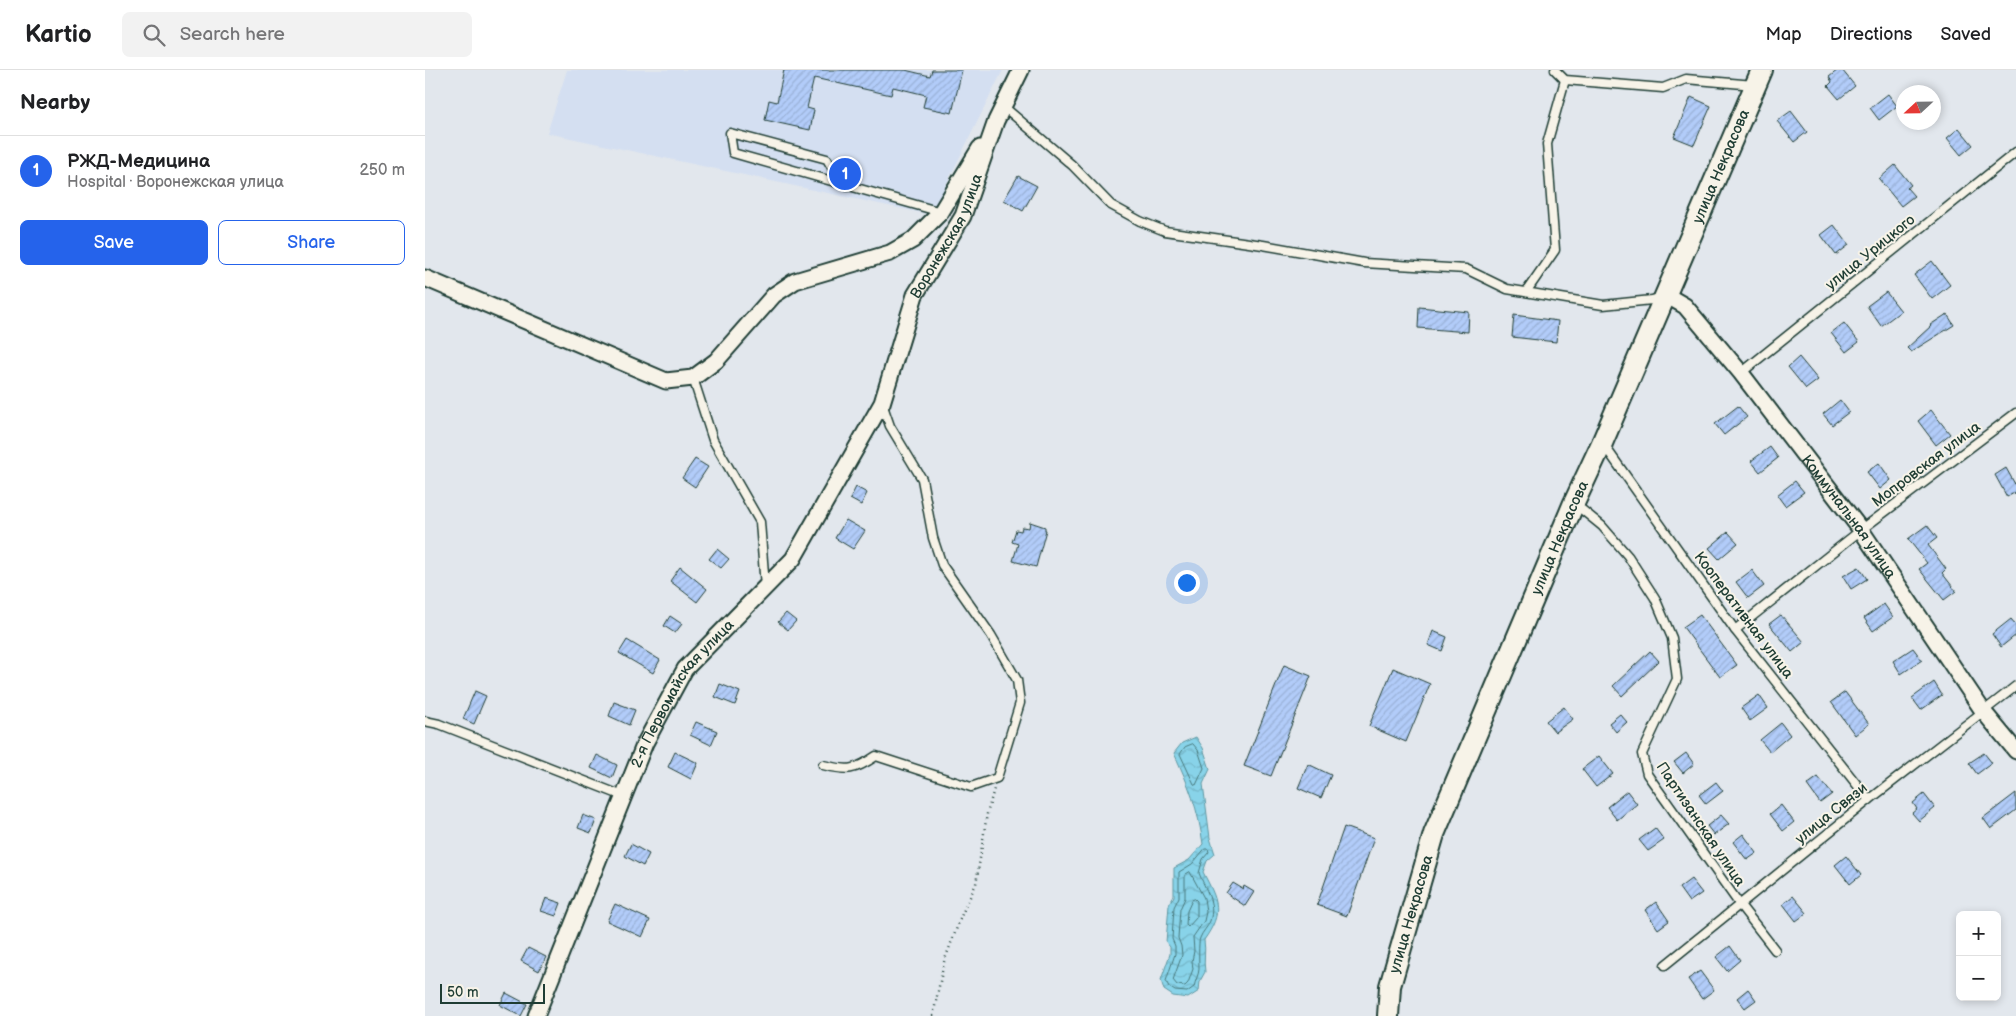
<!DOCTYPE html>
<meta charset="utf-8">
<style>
:root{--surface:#fff;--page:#f2f2f2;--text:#202124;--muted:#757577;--line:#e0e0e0;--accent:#2563eb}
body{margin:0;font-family:"Balsamiq Sans",sans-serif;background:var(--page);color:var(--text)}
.controls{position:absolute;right:15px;bottom:15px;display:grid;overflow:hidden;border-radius:8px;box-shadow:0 2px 8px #0003}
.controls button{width:45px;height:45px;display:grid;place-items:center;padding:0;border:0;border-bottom:1px solid var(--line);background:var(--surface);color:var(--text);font:25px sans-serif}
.compass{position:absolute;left:1471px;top:15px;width:45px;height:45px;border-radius:50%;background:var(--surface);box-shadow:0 2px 8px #0003;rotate:248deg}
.scale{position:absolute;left:15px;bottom:12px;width:105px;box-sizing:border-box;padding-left:5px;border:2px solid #1f3d34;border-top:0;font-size:14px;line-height:18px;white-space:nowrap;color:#1f3d34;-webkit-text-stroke:4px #f7f3e8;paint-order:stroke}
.you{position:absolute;left:761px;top:512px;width:18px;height:18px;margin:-12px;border:4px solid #fff;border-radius:50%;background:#1a73e8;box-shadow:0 0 0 8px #1a73e833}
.badge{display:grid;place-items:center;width:32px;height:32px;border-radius:50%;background:var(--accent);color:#fff;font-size:16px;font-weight:700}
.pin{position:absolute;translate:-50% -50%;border:2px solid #fff;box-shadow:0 1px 5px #0006}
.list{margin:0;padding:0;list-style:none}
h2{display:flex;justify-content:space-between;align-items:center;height:65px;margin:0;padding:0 20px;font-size:21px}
h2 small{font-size:16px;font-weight:400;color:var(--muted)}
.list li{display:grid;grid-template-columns:32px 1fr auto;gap:15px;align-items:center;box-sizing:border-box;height:70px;padding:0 20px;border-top:1px solid var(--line)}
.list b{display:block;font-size:19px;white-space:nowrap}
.list p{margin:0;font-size:16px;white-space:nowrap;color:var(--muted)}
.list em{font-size:16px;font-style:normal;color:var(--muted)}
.actions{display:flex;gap:10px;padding:15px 20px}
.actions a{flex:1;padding:11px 0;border:1px solid var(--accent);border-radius:8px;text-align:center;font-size:18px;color:var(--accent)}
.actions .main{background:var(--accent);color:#fff}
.icon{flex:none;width:28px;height:28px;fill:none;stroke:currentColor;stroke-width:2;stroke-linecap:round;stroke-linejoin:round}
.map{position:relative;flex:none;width:1591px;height:946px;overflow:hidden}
header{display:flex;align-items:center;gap:30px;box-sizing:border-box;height:70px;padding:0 25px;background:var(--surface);border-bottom:1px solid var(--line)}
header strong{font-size:24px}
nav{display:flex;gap:28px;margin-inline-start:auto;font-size:18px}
.search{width:350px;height:45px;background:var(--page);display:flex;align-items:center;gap:12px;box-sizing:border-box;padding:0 18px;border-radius:8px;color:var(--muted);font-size:19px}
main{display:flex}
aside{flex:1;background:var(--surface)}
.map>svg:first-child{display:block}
.built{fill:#d4dff1}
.water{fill:url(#water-waves);stroke:#5e97a1}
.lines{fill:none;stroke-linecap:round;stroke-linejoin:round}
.shore{stroke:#49797c;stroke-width:1}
.building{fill:url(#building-hatch);stroke:#1f3d34}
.service-casing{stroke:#1f3d34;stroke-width:11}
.minor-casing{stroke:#1f3d34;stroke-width:19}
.secondary-casing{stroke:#1f3d34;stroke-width:24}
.path{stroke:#1f3d34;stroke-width:2.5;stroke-dasharray:1 4;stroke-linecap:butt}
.service{stroke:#f7f3e8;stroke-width:8}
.minor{stroke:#f7f3e8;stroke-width:15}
.secondary{stroke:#f7f3e8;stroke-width:20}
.labels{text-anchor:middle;stroke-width:4;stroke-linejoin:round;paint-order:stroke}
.street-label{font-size:15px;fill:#1f3d34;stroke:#f7f3e8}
</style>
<header>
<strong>Kartio</strong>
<div class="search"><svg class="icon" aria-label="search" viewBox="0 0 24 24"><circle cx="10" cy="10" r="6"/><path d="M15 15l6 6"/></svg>Search here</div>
<nav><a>Map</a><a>Directions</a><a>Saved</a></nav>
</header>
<main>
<aside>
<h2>Nearby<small></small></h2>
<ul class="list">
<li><span class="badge">1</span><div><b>РЖД-Медицина</b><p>Hospital · Воронежская улица</p></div><em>250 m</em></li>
</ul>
<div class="actions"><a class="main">Save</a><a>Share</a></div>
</aside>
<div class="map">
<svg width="1591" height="946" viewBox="0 0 1591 946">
<defs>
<pattern id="water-waves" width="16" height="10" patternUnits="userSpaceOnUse" patternTransform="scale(1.25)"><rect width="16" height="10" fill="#88d3e9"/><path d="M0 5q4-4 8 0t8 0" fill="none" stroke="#75b6c8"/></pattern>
<pattern id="building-hatch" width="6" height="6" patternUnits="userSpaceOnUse" patternTransform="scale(1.25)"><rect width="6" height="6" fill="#b2ccf9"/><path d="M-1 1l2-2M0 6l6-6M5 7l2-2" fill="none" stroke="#99b0d6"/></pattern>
</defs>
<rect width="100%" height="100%" fill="#e2e7ed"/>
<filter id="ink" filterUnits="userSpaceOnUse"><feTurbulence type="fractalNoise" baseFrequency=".02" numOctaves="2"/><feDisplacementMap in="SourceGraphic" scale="10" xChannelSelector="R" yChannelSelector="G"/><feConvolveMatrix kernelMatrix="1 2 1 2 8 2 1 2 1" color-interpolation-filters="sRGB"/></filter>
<g filter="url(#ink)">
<path class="built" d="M 142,0 L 578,0 L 506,145 L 122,63 Z"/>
<path class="water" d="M 771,667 L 778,678 L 785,699 L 778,714 L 785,768 L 790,784 L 782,791 L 778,802 C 793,831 799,842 779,870 C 781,881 778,891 780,902 L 775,911 L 774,921 L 763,928 L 748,926 L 739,920 L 736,910 L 745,884 L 745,877 L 741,872 L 744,835 L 749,826 L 749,798 L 764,790 L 778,774 C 773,738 764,716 749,683 L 757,673 Z"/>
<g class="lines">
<g class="shore">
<path d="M 768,674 L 773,680 L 779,698 L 771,715 L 769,714 L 755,684 L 760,677 Z"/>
<path d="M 780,779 L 783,779 L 784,782 L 778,789 L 774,803 C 780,819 791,833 785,851 C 783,857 777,862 775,868 C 773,872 774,894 774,899 C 774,904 770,911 769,917 L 762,922 L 750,921 L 744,917 L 741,911 L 750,884 L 750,876 L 747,869 L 749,837 L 754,827 L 754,802 L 767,794 Z"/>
<path d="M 765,802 L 779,828 L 781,842 L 779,851 L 768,867 L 769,881 L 767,891 L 768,899 L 763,913 L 760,916 L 752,915 L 748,910 L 757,885 L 756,876 L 753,868 L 755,839 L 760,828 L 760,805 Z"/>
<path d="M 770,829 L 772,831 L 772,847 L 763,857 L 761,855 L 762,841 L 767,830 Z"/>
</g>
</g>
<g class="building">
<path d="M 359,0 L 480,0 L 505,6 L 507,0 L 537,0 L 527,43 L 498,37 L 501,25 L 468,17 L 466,25 L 389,8 L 382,38 L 389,40 L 385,60 L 340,50 L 344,30 L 352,32 Z"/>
<path d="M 1413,0 L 1417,0 L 1430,16 L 1414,29 L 1403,16 L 1407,12 L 1404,7 Z"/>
<path d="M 1463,24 L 1472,36 L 1454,50 L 1445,38 Z"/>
<path d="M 1266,27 L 1286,36 L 1269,75 L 1249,67 Z"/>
<path d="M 1366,41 L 1382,62 L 1369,72 L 1352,51 Z"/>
<path d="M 1534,58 L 1548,75 L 1536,85 L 1522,68 Z"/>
<path d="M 1470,95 L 1486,115 L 1482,118 L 1489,126 L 1476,136 L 1454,109 Z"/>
<path d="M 593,106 L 612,116 L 598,141 L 579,130 Z"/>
<path d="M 1409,155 L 1424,175 L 1411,185 L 1396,165 Z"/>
<path d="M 1507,191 L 1525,215 L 1507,229 L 1489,205 Z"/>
<path d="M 1461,222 L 1476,241 L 1456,256 L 1442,236 Z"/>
<path d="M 994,237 L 1044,242 L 1043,262 L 993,258 Z"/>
<path d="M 1522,244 L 1529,255 L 1486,282 L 1482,278 L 1506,256 L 1505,255 Z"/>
<path d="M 1089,245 L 1133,251 L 1131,272 L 1087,267 Z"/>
<path d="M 1419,253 L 1434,272 L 1421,282 L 1406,263 Z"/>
<path d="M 1374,287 L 1393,310 L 1381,319 L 1363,297 Z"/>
<path d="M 1415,330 L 1424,342 L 1407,355 L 1398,344 Z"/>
<path d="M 1313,336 L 1322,347 L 1299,365 L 1290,354 Z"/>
<path d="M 1506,340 L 1525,364 L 1511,375 L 1493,351 Z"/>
<path d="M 1345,377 L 1353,388 L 1335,402 L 1326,391 Z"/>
<path d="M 270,389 L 283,397 L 270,417 L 257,408 Z"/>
<path d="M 1454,393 L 1466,410 L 1455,419 L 1442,402 Z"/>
<path d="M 1581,398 L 1591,416 L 1591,422 L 1582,427 L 1570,405 Z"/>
<path d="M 1370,411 L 1379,422 L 1360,436 L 1352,425 Z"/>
<path d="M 431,417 L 442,423 L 436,435 L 425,429 Z"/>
<path d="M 421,450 L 440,461 L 428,479 L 410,468 Z"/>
<path d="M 605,452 L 620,457 L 620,460 L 621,460 L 611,497 L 588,491 L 593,474 L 587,472 L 591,460 L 596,461 L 597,457 L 604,458 Z"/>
<path d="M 1502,455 L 1512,468 L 1503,475 L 1521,499 L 1517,503 L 1531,521 L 1519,530 L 1494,499 L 1502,493 L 1483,469 Z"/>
<path d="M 1303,462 L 1313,473 L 1294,489 L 1284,478 Z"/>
<path d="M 292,479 L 304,489 L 296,498 L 284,489 Z"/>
<path d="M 255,497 L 282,519 L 272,532 L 245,511 Z"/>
<path d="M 1434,497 L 1442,509 L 1426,519 L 1418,506 Z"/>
<path d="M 1327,500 L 1339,516 L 1323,528 L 1311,512 Z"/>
<path d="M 1459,534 L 1468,547 L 1448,561 L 1439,548 Z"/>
<path d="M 361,543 L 371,551 L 363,560 L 353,552 Z"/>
<path d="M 1275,545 L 1312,595 L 1295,607 L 1258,557 Z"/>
<path d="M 1356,545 L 1379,572 L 1367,582 L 1344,554 Z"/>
<path d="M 245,546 L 257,554 L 250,563 L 239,556 Z"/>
<path d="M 1586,549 L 1591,555 L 1591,565 L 1576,577 L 1567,564 Z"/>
<path d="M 1008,561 L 1022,567 L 1017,581 L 1003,575 Z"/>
<path d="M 202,570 L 235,590 L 228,603 L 194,583 Z"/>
<path d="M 1488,578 L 1497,590 L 1476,604 L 1468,591 Z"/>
<path d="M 1225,581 L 1234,591 L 1197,626 L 1188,616 Z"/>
<path d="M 859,595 L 886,606 L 846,706 L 819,696 Z"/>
<path d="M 968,598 L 1005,614 L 981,672 L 944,656 Z"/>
<path d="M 1509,612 L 1517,625 L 1496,640 L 1487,628 Z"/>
<path d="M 295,614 L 315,622 L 310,635 L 290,627 Z"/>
<path d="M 50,621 L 61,626 L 49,654 L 38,649 Z"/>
<path d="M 1420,622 L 1444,654 L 1430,665 L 1406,632 Z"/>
<path d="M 1334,625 L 1343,638 L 1325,651 L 1316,638 Z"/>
<path d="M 189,632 L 210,640 L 204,655 L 184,646 Z"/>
<path d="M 1139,637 L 1148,649 L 1130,662 L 1121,651 Z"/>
<path d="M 1195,644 L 1202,652 L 1191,662 L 1184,653 Z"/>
<path d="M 271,652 L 292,661 L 286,675 L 265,665 Z"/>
<path d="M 1356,653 L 1365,665 L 1345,682 L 1335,670 Z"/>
<path d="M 250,682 L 273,693 L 266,709 L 243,697 Z"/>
<path d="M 1261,683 L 1269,694 L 1258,703 L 1249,692 Z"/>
<path d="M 1559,683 L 1567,693 L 1552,704 L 1544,693 Z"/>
<path d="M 172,685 L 192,695 L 187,708 L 166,698 Z"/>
<path d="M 1174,686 L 1188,704 L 1171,717 L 1157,699 Z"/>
<path d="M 883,694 L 906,705 L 896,728 L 873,718 Z"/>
<path d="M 1393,707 L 1407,724 L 1395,733 L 1382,715 Z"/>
<path d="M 1291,712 L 1298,721 L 1281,734 L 1274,725 Z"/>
<path d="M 1202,721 L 1212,734 L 1192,750 L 1182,737 Z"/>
<path d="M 1591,723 L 1591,740 L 1566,759 L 1558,748 Z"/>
<path d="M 1499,724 L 1510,738 L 1494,751 L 1487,743 L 1492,739 L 1488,733 Z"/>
<path d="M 1356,735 L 1369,752 L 1358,761 L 1345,744 Z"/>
<path d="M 158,745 L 171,750 L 166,763 L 153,758 Z"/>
<path d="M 1296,745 L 1304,754 L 1289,765 L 1282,756 Z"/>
<path d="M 919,757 L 949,768 L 922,846 L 892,835 Z"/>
<path d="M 1230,758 L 1239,770 L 1223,781 L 1214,770 Z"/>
<path d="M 1318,764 L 1332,783 L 1322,790 L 1308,772 Z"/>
<path d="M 206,774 L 224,784 L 218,796 L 200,786 Z"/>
<path d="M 1421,786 L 1436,805 L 1425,814 L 1410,795 Z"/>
<path d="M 1266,809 L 1277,823 L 1264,832 L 1254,818 Z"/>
<path d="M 808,813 L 818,819 L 819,816 L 829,822 L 820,836 L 801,823 Z"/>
<path d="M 1368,826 L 1382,843 L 1371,851 L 1358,834 Z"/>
<path d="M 121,828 L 136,833 L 131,846 L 116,841 Z"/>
<path d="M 1231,832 L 1244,851 L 1233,859 L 1220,840 Z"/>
<path d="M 190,834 L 225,850 L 217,867 L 182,851 Z"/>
<path d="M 1305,876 L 1315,890 L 1302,901 L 1291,887 Z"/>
<path d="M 103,878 L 121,887 L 114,901 L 96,891 Z"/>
<path d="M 1275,901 L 1289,920 L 1277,929 L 1263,909 Z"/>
<path d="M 1323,919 L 1331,930 L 1320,938 L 1312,928 Z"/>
<path d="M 81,923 L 102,934 L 96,946 L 75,935 Z"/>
</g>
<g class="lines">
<g class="service-casing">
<g id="service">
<path d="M 1130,0 L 1140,10 L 1238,18 L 1261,9 L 1329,15"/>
<path d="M 578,36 L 647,95 L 686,135 L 715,151 L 740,161 L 838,175 L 939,193 L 1041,199 L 1082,219 L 1178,235 L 1227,230 L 1237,227"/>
<path d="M 416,113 L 402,89 L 305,63 L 308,83 L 516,142"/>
<path d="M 1101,222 L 1130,180 L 1122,74 L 1140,10"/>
<path d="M 1316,303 L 1591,82"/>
<path d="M 268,308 L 288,370 L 335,452 L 340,517"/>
<path d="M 1179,375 L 1310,560 L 1444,730"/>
<path d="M 1150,434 L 1177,456 L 1203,486 L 1230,528 L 1247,568 L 1252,609 L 1217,684 L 1222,704 L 1315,835 L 1350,880"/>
<path d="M 1310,560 L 1436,460 L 1591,343"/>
<path d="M 0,651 L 14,654 L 198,726"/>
<path d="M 398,695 C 423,701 429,701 451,686 L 546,717 L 572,708 L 595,633 L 592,610 L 566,565 L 517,495 L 508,468 L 497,409 L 465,356 L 457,333"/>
<path d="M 1240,895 L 1444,730 L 1591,616"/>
</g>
</g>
<g class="minor-casing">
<g id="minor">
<path d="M 0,208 L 241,311 L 268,308 L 291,291 L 349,225 L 370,211 L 465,183 L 488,170 L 516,142 L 555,78"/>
<path id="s1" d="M 1241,225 L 1260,236 L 1316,303 L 1436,460 L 1558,641 L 1591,681"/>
<path id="s2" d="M 111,946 L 220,673 L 260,599 L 368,489 L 457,333 L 490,225 L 538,146 L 571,51 L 596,0"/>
</g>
</g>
<g class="secondary-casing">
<g id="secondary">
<path id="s3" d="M 963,946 L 965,916 L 1009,764 L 1149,433 L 1177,373 L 1337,0"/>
</g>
</g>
<path class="path" d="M 508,946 L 519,892 L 537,844 L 551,814 L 562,744 L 569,719"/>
<use href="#service" class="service"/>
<use href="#minor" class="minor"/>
<use href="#secondary" class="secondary"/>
</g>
</g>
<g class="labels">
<g class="street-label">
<text dy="5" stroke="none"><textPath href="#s3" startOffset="915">улица Некрасова</textPath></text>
<text dy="5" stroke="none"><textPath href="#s2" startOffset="892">Воронежская улица</textPath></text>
<text transform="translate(1445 182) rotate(-39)" y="5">улица Урицкого</text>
<text transform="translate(1501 394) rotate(-37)" y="5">Мопровская улица</text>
<text dy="5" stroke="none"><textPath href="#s1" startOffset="289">Коммунальная улица</textPath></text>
<text dy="5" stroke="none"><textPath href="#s3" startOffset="510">улица Некрасова</textPath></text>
<text transform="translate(1319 545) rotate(53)" y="5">Кооперативная улица</text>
<text dy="5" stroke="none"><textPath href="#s2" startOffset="356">2-я Первомайская улица</textPath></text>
<text transform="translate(1406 743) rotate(-39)" y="5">улица Связи</text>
<text transform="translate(1276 754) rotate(56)" y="5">Партизанская улица</text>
<text dy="5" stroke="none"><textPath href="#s3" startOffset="105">улица Некрасова</textPath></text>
</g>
</g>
</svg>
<div class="controls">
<button>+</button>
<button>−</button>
</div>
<svg class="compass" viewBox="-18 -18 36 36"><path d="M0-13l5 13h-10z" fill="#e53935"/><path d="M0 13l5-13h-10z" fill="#757577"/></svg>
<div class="scale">50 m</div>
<div class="you"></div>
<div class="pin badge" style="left:420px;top:104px">1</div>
</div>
</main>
